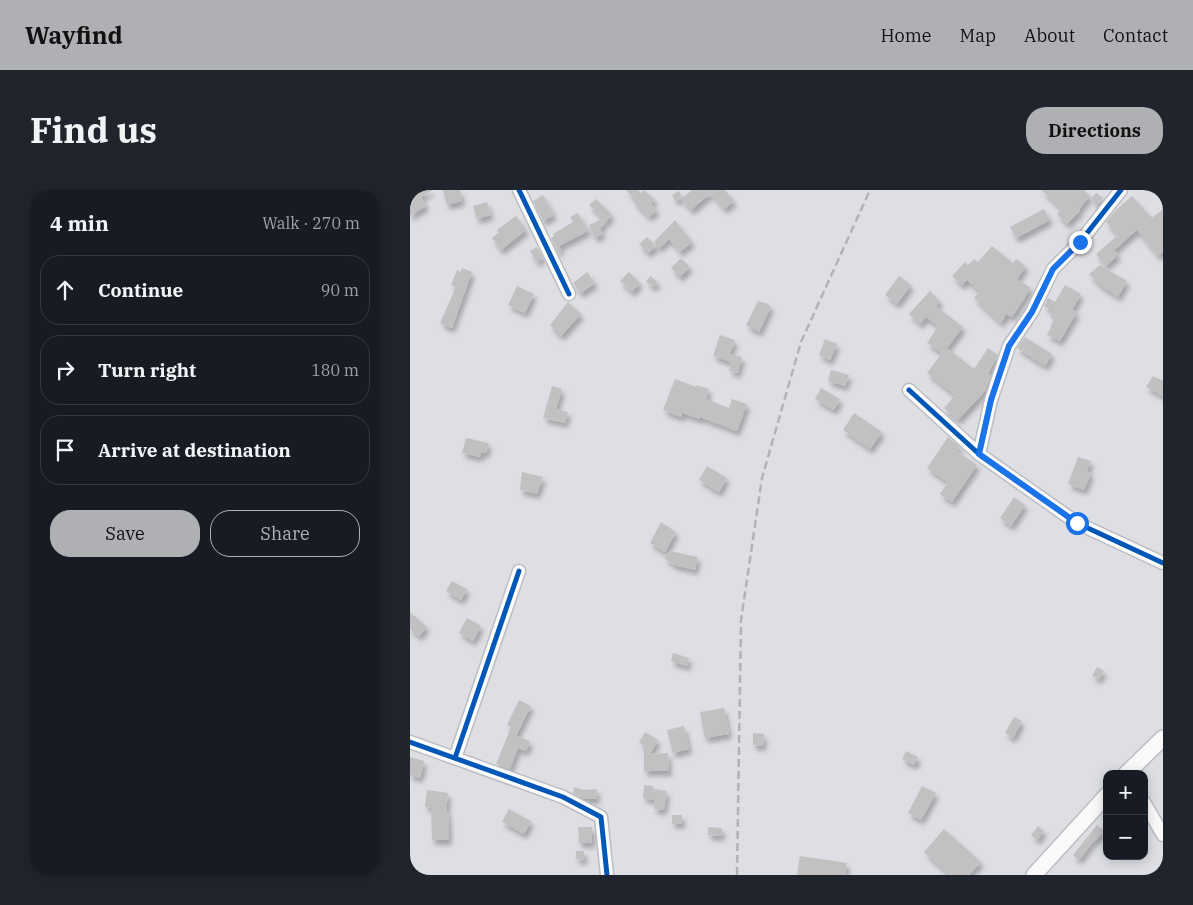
<!DOCTYPE html>
<meta charset="utf-8">
<style>
:root{--surface:#171b24;--page:#20242c;--text:#f1f3f6;--muted:#9ea1a6;--line:#363941;--accent:#aeb0b3}
body{margin:0;font-family:"IBM Plex Serif",serif;background:var(--page);color:var(--text)}
.controls{position:absolute;right:15px;bottom:15px;display:grid;overflow:hidden;border-radius:10px;box-shadow:0 2px 12px #0003}
.controls button{width:45px;height:45px;display:grid;place-items:center;padding:0;border:0;border-bottom:1px solid var(--line);background:var(--surface);color:var(--text);font:25px sans-serif}
.stop{position:absolute;width:15px;height:15px;margin:-11px;border:4px solid #1a73e8;border-radius:50%;background:#fff}
.stop.end{background:#1a73e8;border-color:#fff;box-shadow:0 1px 5px #0008}
.list{margin:0;padding:0;list-style:none}
h2{display:flex;justify-content:space-between;align-items:center;height:65px;margin:0;padding:0 20px;font-size:21px}
h2 small{font-size:16px;font-weight:400;color:var(--muted)}
.list li{display:grid;grid-template-columns:32px 1fr auto;gap:15px;align-items:center;box-sizing:border-box;height:70px;margin:0 10px 10px;padding:0 10px;border:1px solid var(--line);border-radius:20px}
.list b{display:block;font-size:19px;white-space:nowrap}
.list em{font-size:16px;font-style:normal;color:var(--muted)}
.actions{display:flex;gap:10px;padding:15px 20px}
.actions a{flex:1;padding:11px 0;border:1px solid var(--accent);border-radius:20px;text-align:center;font-size:18px;color:var(--accent)}
.actions .main{background:var(--accent);color:#111}
.icon{flex:none;width:28px;height:28px;fill:none;stroke:currentColor;stroke-width:2;stroke-linecap:round;stroke-linejoin:round}
.map{position:relative;flex:none;width:753px;height:685px;overflow:hidden;border-radius:20px}
header{display:flex;align-items:center;gap:30px;box-sizing:border-box;height:70px;padding:0 25px;background:var(--accent);color:#111}
header strong{font-size:24px}
nav{display:flex;gap:28px;margin-inline-start:auto;font-size:18px}
.intro{display:flex;align-items:center;justify-content:space-between;box-sizing:border-box;height:120px;padding:0 30px}
h1{margin:0;font-size:35px}
.button{padding:12px 22px;border-radius:20px;background:var(--accent);color:#111;font-size:18px;font-weight:700}
main{display:flex;gap:30px;padding:0 30px}
aside{flex:1;background:var(--surface);border-radius:20px;box-shadow:0 2px 12px #0003}
.map>svg:first-child{display:block}
.building{fill:#c1c1c2;filter:url(#shadow)}
.lines{fill:none;stroke-linecap:round;stroke-linejoin:round}
.minor-casing{stroke:#bcbdc1;stroke-width:15}
.major-casing{stroke:#bcbdc1;stroke-width:18}
.minor{stroke:#fafafb;stroke-width:12}
.major{stroke:#fafafb;stroke-width:15}
.rail{stroke:#b3b3b4;stroke-width:2.5;stroke-dasharray:8 4;stroke-linecap:butt}
.cycleway-casing{stroke:#fff;stroke-width:8}
.cycleway{stroke:#0057b8;stroke-width:5}
.route{stroke:#1a73e8;stroke-width:6}
</style>
<header>
<strong>Wayfind</strong>
<nav><a>Home</a><a>Map</a><a>About</a><a>Contact</a></nav>
</header>
<div class="intro"><h1>Find us</h1><a class="button">Directions</a></div>
<main>
<aside>
<h2>4 min<small>Walk · 270 m</small></h2>
<ul class="list">
<li><svg class="icon" aria-label="ahead" viewBox="0 0 24 24"><path d="M12 20V5M6 11l6-6 6 6"/></svg><div><b>Continue</b></div><em>90 m</em></li>
<li><svg class="icon" aria-label="right" viewBox="0 0 24 24"><path d="M7 20v-9h11M14 6l5 5-5 5"/></svg><div><b>Turn right</b></div><em>180 m</em></li>
<li><svg class="icon" aria-label="arrive" viewBox="0 0 24 24"><path d="M6 21V4h12l-3 4 3 4H6"/></svg><div><b>Arrive at destination</b></div></li>
</ul>
<div class="actions"><a class="main">Save</a><a>Share</a></div>
</aside>
<div class="map">
<svg width="753" height="685" viewBox="0 0 753 685">
<defs>
<filter id="shadow"><feDropShadow dx="3" dy="5" stdDeviation="2.5" flood-color="#0004"/></filter>
</defs>
<rect width="100%" height="100%" fill="#dedfe4"/>
<g class="building">
<path d="M 0,0 L 23,0 L 11,6 L 16,16 L 0,26 L 0,15 L 3,13 Z"/>
<path d="M 33,0 L 50,0 L 52,11 L 37,15 Z"/>
<path d="M 216,0 L 228,0 L 231,3 L 234,0 L 245,10 L 241,14 L 247,20 L 239,27 L 223,11 L 225,9 Z"/>
<path d="M 282,0 L 315,0 L 324,11 L 314,19 L 301,3 L 281,20 L 271,9 Z"/>
<path d="M 631,0 L 674,0 L 680,6 L 669,19 L 670,21 L 657,34 L 647,24 L 652,19 Z"/>
<path d="M 269,1 L 272,7 L 265,11 L 262,5 Z"/>
<path d="M 686,3 L 693,8 L 687,15 L 681,9 Z"/>
<path d="M 133,5 L 144,25 L 133,31 L 123,11 Z"/>
<path d="M 722,6 L 742,28 L 753,19 L 753,62 L 748,66 L 727,40 L 704,60 L 708,65 L 696,76 L 686,64 L 708,45 L 696,32 L 706,20 Z"/>
<path d="M 186,9 L 202,25 L 190,38 L 193,44 L 185,48 L 179,35 L 193,28 L 179,15 Z"/>
<path d="M 77,12 L 81,25 L 67,29 L 63,16 Z"/>
<path d="M 634,19 L 640,30 L 606,48 L 600,37 Z"/>
<path d="M 168,23 L 178,41 L 149,56 L 151,61 L 148,63 L 141,48 L 144,46 L 143,44 L 163,32 L 160,27 Z"/>
<path d="M 106,26 L 116,40 L 91,60 L 82,48 L 89,42 L 87,40 Z"/>
<path d="M 265,30 L 282,52 L 270,62 L 259,49 L 249,58 L 244,52 Z"/>
<path d="M 237,47 L 246,56 L 238,63 L 229,54 Z"/>
<path d="M 582,56 L 603,73 L 606,69 L 616,76 L 607,89 L 621,98 L 602,127 L 596,124 L 591,133 L 564,108 L 570,101 L 557,90 L 552,95 L 542,86 L 555,72 L 558,75 L 564,69 L 568,72 Z"/>
<path d="M 127,57 L 133,68 L 127,72 L 120,61 Z"/>
<path d="M 271,68 L 280,77 L 270,87 L 261,78 Z"/>
<path d="M 690,75 L 717,91 L 708,107 L 690,95 L 679,84 Z"/>
<path d="M 52,78 L 62,82 L 42,138 L 30,133 L 46,97 L 41,95 L 47,80 L 51,82 Z"/>
<path d="M 177,82 L 185,93 L 171,103 L 163,93 Z"/>
<path d="M 219,82 L 230,93 L 222,102 L 210,91 Z"/>
<path d="M 240,86 L 248,92 L 244,97 L 236,92 Z"/>
<path d="M 489,86 L 501,95 L 487,114 L 475,105 Z"/>
<path d="M 655,95 L 671,104 L 662,120 L 667,122 L 650,151 L 637,145 L 644,130 L 640,127 L 643,121 L 634,116 L 638,108 L 645,112 Z"/>
<path d="M 107,96 L 124,104 L 115,123 L 98,115 Z"/>
<path d="M 520,101 L 530,111 L 526,116 L 553,137 L 537,158 L 564,179 L 578,158 L 588,165 L 578,184 L 581,185 L 575,201 L 548,230 L 534,218 L 545,205 L 517,183 L 532,163 L 517,153 L 528,136 L 516,127 L 510,134 L 499,124 Z"/>
<path d="M 348,111 L 358,114 L 361,117 L 349,142 L 336,135 Z"/>
<path d="M 158,112 L 171,124 L 151,146 L 140,135 Z"/>
<path d="M 310,145 L 325,150 L 320,164 L 332,167 L 328,183 L 319,181 L 321,172 L 303,166 Z"/>
<path d="M 615,147 L 642,164 L 635,176 L 607,158 Z"/>
<path d="M 415,149 L 427,154 L 420,170 L 409,165 Z"/>
<path d="M 421,180 L 439,185 L 435,196 L 418,191 Z"/>
<path d="M 743,186 L 753,191 L 753,206 L 736,197 Z"/>
<path d="M 265,189 L 286,197 L 286,195 L 299,199 L 296,209 L 319,218 L 322,209 L 337,214 L 327,241 L 290,227 L 290,229 L 272,223 L 271,227 L 253,220 Z"/>
<path d="M 142,196 L 152,199 L 146,219 L 158,222 L 155,233 L 133,228 Z"/>
<path d="M 411,198 L 430,209 L 424,220 L 405,209 Z"/>
<path d="M 444,223 L 472,242 L 460,259 L 433,240 Z"/>
<path d="M 538,247 L 550,257 L 547,261 L 567,275 L 542,312 L 530,304 L 538,292 L 517,278 Z"/>
<path d="M 56,248 L 79,253 L 76,263 L 71,262 L 70,267 L 52,263 Z"/>
<path d="M 668,267 L 681,271 L 677,281 L 681,283 L 674,300 L 658,294 Z"/>
<path d="M 297,276 L 317,288 L 309,302 L 289,290 Z"/>
<path d="M 112,282 L 133,287 L 127,304 L 110,300 Z"/>
<path d="M 604,307 L 615,315 L 601,336 L 590,328 Z"/>
<path d="M 251,332 L 266,342 L 255,362 L 240,353 Z"/>
<path d="M 260,361 L 288,367 L 285,380 L 264,375 L 254,368 Z"/>
<path d="M 42,391 L 57,399 L 51,410 L 36,401 Z"/>
<path d="M 0,422 L 17,437 L 9,446 L 0,439 Z"/>
<path d="M 57,428 L 71,436 L 63,451 L 49,443 Z"/>
<path d="M 263,463 L 279,468 L 277,476 L 261,471 Z"/>
<path d="M 687,477 L 694,481 L 689,489 L 682,486 Z"/>
<path d="M 109,510 L 121,516 L 106,546 L 120,551 L 116,561 L 108,558 L 100,579 L 86,574 L 101,537 L 97,535 Z"/>
<path d="M 314,518 L 319,544 L 295,548 L 290,522 Z"/>
<path d="M 604,527 L 612,531 L 603,548 L 595,543 Z"/>
<path d="M 274,536 L 279,559 L 263,563 L 257,540 Z"/>
<path d="M 235,542 L 248,550 L 240,564 L 258,563 L 259,581 L 234,581 L 234,556 L 229,552 Z"/>
<path d="M 343,543 L 354,544 L 353,556 L 343,555 Z"/>
<path d="M 496,561 L 508,567 L 504,575 L 492,569 Z"/>
<path d="M 0,567 L 14,571 L 10,588 L 0,585 Z"/>
<path d="M 234,595 L 243,596 L 243,599 L 257,601 L 254,620 L 244,619 L 245,610 L 233,608 Z"/>
<path d="M 512,596 L 526,603 L 511,630 L 498,623 Z"/>
<path d="M 164,597 L 174,600 L 187,599 L 187,609 L 175,609 L 163,603 Z"/>
<path d="M 17,600 L 38,603 L 36,622 L 38,622 L 39,650 L 22,650 L 21,618 L 15,617 Z"/>
<path d="M 99,619 L 121,631 L 114,644 L 92,632 Z"/>
<rect x="262" y="625" width="10" height="9"/>
<path d="M 687,635 L 694,641 L 685,651 L 684,650 L 669,670 L 663,665 Z"/>
<path d="M 628,636 L 634,641 L 627,650 L 621,645 Z"/>
<path d="M 168,637 L 182,637 L 182,653 L 169,653 Z"/>
<path d="M 298,637 L 312,638 L 312,646 L 298,645 Z"/>
<path d="M 534,639 L 571,672 L 559,685 L 540,685 L 514,662 Z"/>
<path d="M 166,661 L 174,661 L 174,670 L 166,669 Z"/>
<path d="M 390,666 L 437,673 L 435,685 L 387,685 Z"/>
</g>
<g class="lines">
<g class="minor-casing">
<g id="minor">
<path d="M 109,0 L 159,104"/>
<path d="M 499,200 L 569,264 L 657,326 L 667,333 L 753,373"/>
<path d="M 569,264 L 581,210 L 599,156 L 622,122 L 643,79 L 670,52 L 711,0"/>
<path d="M 0,552 L 153,607 L 191,627 L 197,685"/>
<path d="M 45,568 L 109,381"/>
<path d="M 734,612 L 753,645"/>
</g>
</g>
<g class="major-casing">
<g id="major">
<path d="M 716,584 L 753,548"/>
<path d="M 624,685 L 697,605"/>
</g>
</g>
<use href="#minor" class="minor"/>
<use href="#major" class="major"/>
<path class="rail" d="M 327,685 L 331,430 L 352,288 L 391,152 L 460,0"/>
<g class="cycleway-casing">
<g id="cycleway">
<path d="M 109,0 L 159,104"/>
<path d="M 499,200 L 569,264 L 657,326 L 667,333 L 753,373"/>
<path d="M 569,264 L 581,210 L 599,156 L 622,122 L 643,79 L 670,52 L 711,0"/>
<path d="M 0,552 L 153,607 L 191,627 L 197,685"/>
<path d="M 45,568 L 109,381"/>
</g>
</g>
<use href="#cycleway" class="cycleway"/>
</g>
<g class="lines">
<path class="route" d="M 667,333 L 569,264 L 581,210 L 599,156 L 622,122 L 643,79 L 670,52"/>
</g>
</svg>
<div class="controls">
<button>+</button>
<button>−</button>
</div>
<div class="stop" style="left:667px;top:333px"></div>
<div class="stop end" style="left:670px;top:52px"></div>
</div>
</main>
